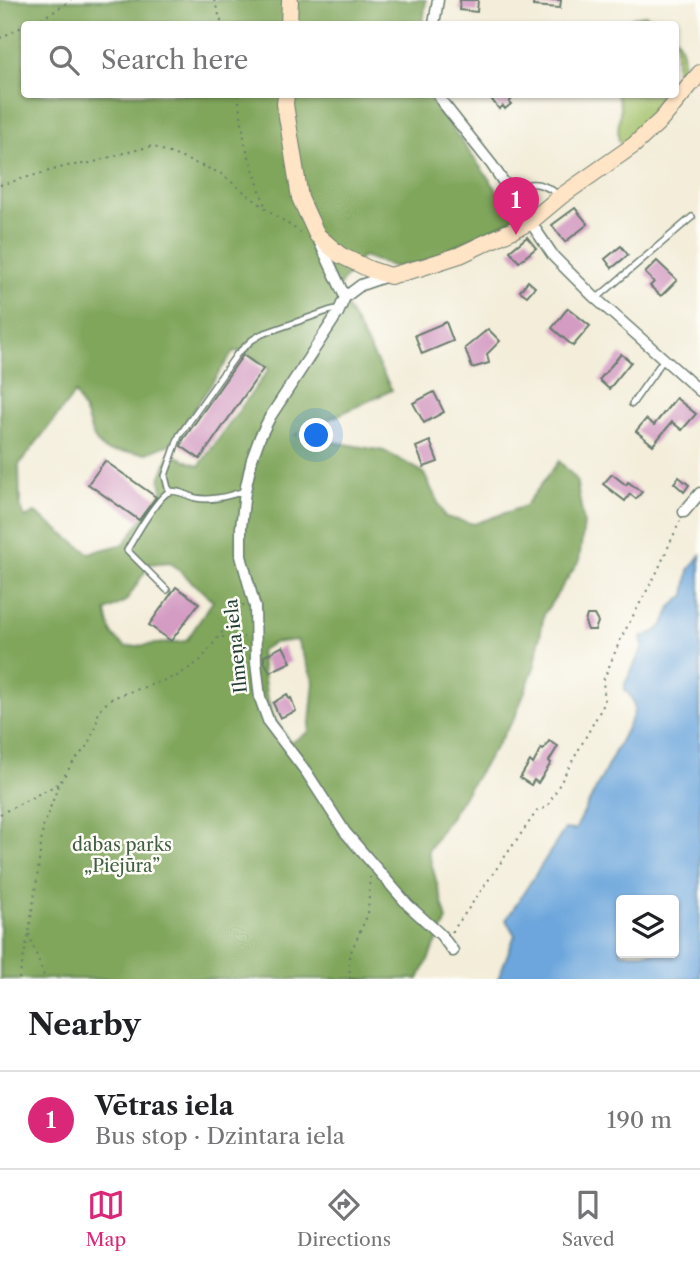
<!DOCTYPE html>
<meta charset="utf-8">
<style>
:root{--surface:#fff;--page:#f2f2f2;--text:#202124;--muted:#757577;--line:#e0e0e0;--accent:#db2777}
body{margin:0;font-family:"Libre Caslon Text",serif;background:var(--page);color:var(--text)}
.controls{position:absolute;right:21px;bottom:21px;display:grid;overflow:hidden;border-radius:7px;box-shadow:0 2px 5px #0004}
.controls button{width:63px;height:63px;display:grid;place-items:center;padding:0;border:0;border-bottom:2px solid var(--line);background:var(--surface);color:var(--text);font:35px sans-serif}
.you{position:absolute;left:317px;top:436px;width:24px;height:24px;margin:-18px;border:5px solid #fff;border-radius:50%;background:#1a73e8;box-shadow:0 0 0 10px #1a73e833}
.badge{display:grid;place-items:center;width:46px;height:46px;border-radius:50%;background:var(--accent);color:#fff;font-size:23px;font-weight:700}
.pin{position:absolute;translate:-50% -58px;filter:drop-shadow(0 2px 4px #0008)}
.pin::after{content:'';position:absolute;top:37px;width:24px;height:21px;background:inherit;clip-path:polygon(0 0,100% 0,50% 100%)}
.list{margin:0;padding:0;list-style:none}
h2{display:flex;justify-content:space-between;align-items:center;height:91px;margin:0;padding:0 28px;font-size:30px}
h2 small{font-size:23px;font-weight:400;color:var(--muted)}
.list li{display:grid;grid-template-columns:46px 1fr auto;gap:21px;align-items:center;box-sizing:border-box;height:98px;padding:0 28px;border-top:2px solid var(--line)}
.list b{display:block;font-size:26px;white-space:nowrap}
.list p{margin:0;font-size:23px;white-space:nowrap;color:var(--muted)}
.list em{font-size:23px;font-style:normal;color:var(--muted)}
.icon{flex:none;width:38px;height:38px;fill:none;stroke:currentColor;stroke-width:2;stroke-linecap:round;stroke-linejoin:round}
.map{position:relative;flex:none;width:700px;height:979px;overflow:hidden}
.search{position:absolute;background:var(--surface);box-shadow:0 2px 5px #0004;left:21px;right:21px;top:21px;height:77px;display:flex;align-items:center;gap:18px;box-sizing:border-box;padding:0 24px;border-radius:7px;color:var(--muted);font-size:26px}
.sheet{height:189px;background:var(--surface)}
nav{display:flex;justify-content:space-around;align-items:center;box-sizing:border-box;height:98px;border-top:2px solid var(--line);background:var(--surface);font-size:19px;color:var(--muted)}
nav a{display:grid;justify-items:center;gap:4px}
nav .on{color:var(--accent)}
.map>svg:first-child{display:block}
.green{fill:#a1c068;stroke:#607e4e;stroke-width:2}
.forest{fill:#80a65c;stroke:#507248;stroke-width:2;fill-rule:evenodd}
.water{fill:#6ca6dc;stroke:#467288;stroke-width:2;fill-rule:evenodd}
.building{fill:#d49cc3}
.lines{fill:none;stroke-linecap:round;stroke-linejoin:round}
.lane-casing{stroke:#697b6e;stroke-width:8}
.street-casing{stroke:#697b6e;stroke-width:13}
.secondary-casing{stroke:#697b6e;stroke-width:18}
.path{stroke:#697b6e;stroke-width:2;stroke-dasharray:2 5;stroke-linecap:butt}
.lane{stroke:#fff;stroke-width:5}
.street{stroke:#fff;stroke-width:10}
.secondary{stroke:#ffe4c6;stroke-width:16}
.labels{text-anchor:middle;stroke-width:5;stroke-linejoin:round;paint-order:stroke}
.street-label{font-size:18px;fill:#1f3d34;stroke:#fdfcf7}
.park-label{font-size:18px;fill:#405e41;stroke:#fdfcf7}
</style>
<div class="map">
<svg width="700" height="979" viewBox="0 0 700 979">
<rect width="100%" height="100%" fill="#fdfcf7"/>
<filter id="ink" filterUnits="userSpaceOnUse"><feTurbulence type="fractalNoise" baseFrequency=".0143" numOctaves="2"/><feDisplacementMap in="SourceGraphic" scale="14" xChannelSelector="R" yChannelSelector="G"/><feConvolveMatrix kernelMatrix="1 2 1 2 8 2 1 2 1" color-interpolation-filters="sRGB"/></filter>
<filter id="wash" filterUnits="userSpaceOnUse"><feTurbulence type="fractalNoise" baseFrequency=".00686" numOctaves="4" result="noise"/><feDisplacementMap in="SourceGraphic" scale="28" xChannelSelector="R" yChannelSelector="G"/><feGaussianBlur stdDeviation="1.57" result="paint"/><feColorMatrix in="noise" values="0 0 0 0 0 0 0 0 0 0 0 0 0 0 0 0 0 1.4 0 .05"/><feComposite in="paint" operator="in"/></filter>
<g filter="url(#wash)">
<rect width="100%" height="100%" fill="#f3edd9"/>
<g class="green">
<path d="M 646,15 L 661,24 L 632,24 L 632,17 Z"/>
<path d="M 676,38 C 687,53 682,75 676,91 Z"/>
<path d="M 617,95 L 674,95 L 659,114 L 625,144 L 619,142 C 615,125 625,111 617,95 Z"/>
</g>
<path class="forest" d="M 0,0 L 426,0 L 423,24 L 24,24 L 24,94 L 430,95 L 432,101 L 517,217 L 420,263 L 394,267 L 362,256 L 337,289 L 392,390 L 295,435 L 384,451 L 423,472 L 445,517 L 474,524 L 525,506 L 559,461 L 576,479 L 584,524 L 579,561 L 544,614 L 535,665 L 515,717 L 428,851 L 447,920 L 419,979 L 0,979 ZM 234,351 L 248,354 L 269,369 L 199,466 L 170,453 L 160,479 L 162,492 L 124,544 L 89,553 L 35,513 L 25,518 L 20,505 L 19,465 L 75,393 C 79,401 84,410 87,418 C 92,433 92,441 107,451 L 147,453 L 170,444 ZM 170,562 L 213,601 L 186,641 L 126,647 C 110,636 110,630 106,611 L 126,601 L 150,564 ZM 297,640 L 314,682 L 309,732 L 290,743 L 275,719 L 266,694 L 260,651 L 273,643 Z"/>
<path class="water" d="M 700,555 L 700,979 L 498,979 L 515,935 L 506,920 L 565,829 L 575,830 L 633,716 C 636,705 633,698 625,690 L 625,684 L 643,647 L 641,637 C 659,633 666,625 670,608 L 685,595 L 689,570 ZM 621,900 L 674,900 L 674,953 L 621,953 Z"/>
<g id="blocks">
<g class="building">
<path d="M 460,0 L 478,0 L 477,12 L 459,10 Z"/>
<path d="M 534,0 L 561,0 L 560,8 L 533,6 Z"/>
<path d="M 494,94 L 509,94 L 512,99 L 509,102 L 511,104 L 505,109 L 503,106 L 499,109 L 492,100 L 496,97 Z"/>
<path d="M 575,208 L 588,224 L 565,242 L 552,225 Z"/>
<path d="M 527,237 L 536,248 L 519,262 L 510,251 Z"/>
<path d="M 621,246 L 628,255 L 612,268 L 605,259 Z"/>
<path d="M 657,261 L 677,280 L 661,296 L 650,286 L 654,282 L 645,273 Z"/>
<path d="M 528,281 L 535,287 L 527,296 L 520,291 Z"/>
<path d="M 568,308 L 590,326 L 573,346 L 552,328 Z"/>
<path d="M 446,322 L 453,341 L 422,354 L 415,335 Z"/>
<path d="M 488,329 L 500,341 L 487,354 L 489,363 L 472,368 L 465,348 Z"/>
<path d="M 621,354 L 631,362 L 609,389 L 599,380 Z"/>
<path d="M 243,355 L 263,369 L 200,459 L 181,446 L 183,440 Z"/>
<path d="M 434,392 L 444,412 L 424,423 L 413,403 Z"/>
<path d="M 676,398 L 696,414 L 682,430 L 672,422 L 653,445 L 636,431 L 646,419 L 654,425 Z"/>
<path d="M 430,441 L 438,462 L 424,467 L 416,447 Z"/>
<path d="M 105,461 L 156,497 L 139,520 L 88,484 Z"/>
<path d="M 612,474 L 626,485 L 628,482 L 642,492 L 636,499 L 630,494 L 625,501 L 603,484 Z"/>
<path d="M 679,477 L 689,485 L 684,492 L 674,483 Z"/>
<path d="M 176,587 L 199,603 L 171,641 L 149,625 Z"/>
<path d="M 587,615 L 594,615 L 598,622 L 595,630 L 588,630 L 585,622 Z"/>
<path d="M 283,646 L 291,662 L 270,672 L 264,661 L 264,656 Z"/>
<path d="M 287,694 L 289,699 L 291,698 L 296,711 L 280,718 L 273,703 Z"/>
<path d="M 549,741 L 558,746 L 549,761 L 551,763 L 538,783 L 534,780 L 531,785 L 520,778 L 530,761 L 533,764 L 541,749 L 543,750 Z"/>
</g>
</g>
</g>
<g filter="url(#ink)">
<use href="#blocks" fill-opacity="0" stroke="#697b6e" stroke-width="2"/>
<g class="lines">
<g class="lane-casing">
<g id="lane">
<path d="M 512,194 C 516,192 521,186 526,185 C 537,181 551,188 558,195"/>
<path d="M 596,299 L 692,217"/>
<path d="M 632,404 L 664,359"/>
<path d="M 169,492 L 165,476 L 179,436 L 237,354 L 252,340 L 262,334 L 328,311 L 340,308"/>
<path d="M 167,590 L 127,550 C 134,538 158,496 169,492 C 177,489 188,496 196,498 C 213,501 228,496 245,491"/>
</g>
</g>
<g class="street-casing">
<g id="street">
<path d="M 434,24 L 438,0"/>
<path d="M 438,94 L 443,103 L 492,165 L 554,257 L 593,296 L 700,391"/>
<path d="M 319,241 L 345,297"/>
<path d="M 387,276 L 361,285 L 345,297 L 338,313 L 270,417 L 260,437 L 252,459 L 245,491 L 241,528 L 241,556 L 255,607 L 256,662 L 260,698 L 269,723 L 307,773 L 345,832 L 408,905 L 441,935 L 453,951"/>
<path d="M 684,512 L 700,493"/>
</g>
</g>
<g class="secondary-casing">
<g id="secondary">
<path d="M 289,24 L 290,0"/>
<path d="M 286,94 L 285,104 L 300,198 L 317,235 L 340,255 L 369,269 L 390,276 L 423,267 L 460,255 L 530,222 L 560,197 L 634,145 L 661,120 L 700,73"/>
</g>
</g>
<g class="path">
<path d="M 214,0 L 222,24"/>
<path d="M 28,24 L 52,13 L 71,0"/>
<path d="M 0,38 L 24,26"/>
<path d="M 238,94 L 245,144 L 266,209"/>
<path d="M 0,185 L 67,166 L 91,163 L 120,154 L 152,146 L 220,173 L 266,209 L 300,232"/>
<path d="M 222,637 L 244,637"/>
<path d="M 0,814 L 58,784"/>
<path d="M 452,932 L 537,811 L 547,807 L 605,702 L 603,681 L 621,638 L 657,572 L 680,521"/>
<path d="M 29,934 L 45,979"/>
<path d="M 19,979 L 29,932 L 37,879 L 43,827 L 59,784 L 72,764 L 87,746 L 96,727 L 99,710 L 112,698 L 177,676 L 200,661 L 244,604"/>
<path d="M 350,979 L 349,956 L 368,914 L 370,877"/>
</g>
<use href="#lane" class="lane"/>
<use href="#street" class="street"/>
<use href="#secondary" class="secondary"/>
</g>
</g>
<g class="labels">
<g class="street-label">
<text transform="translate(236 646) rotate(-96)" y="6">Ilmeņa iela</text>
</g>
<g class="park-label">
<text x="122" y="851">dabas parks<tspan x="122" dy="21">„Piejūra”</tspan></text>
</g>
</g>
</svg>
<div class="controls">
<button><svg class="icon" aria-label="layers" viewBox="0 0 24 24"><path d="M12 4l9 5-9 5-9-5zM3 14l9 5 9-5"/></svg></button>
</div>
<div class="you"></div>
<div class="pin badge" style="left:516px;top:235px">1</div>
<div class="search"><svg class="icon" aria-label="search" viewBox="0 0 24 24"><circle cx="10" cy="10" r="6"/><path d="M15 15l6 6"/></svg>Search here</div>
</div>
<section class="sheet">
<h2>Nearby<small></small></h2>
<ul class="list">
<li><span class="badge">1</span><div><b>Vētras iela</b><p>Bus stop · Dzintara iela</p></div><em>190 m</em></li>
</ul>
</section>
<nav>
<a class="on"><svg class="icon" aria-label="map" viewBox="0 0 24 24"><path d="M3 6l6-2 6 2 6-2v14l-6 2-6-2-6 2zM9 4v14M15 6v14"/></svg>Map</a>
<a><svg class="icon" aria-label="directions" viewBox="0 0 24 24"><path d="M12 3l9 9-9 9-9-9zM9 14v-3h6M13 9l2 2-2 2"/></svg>Directions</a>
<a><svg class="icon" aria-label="saved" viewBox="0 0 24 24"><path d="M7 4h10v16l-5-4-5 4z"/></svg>Saved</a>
</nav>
